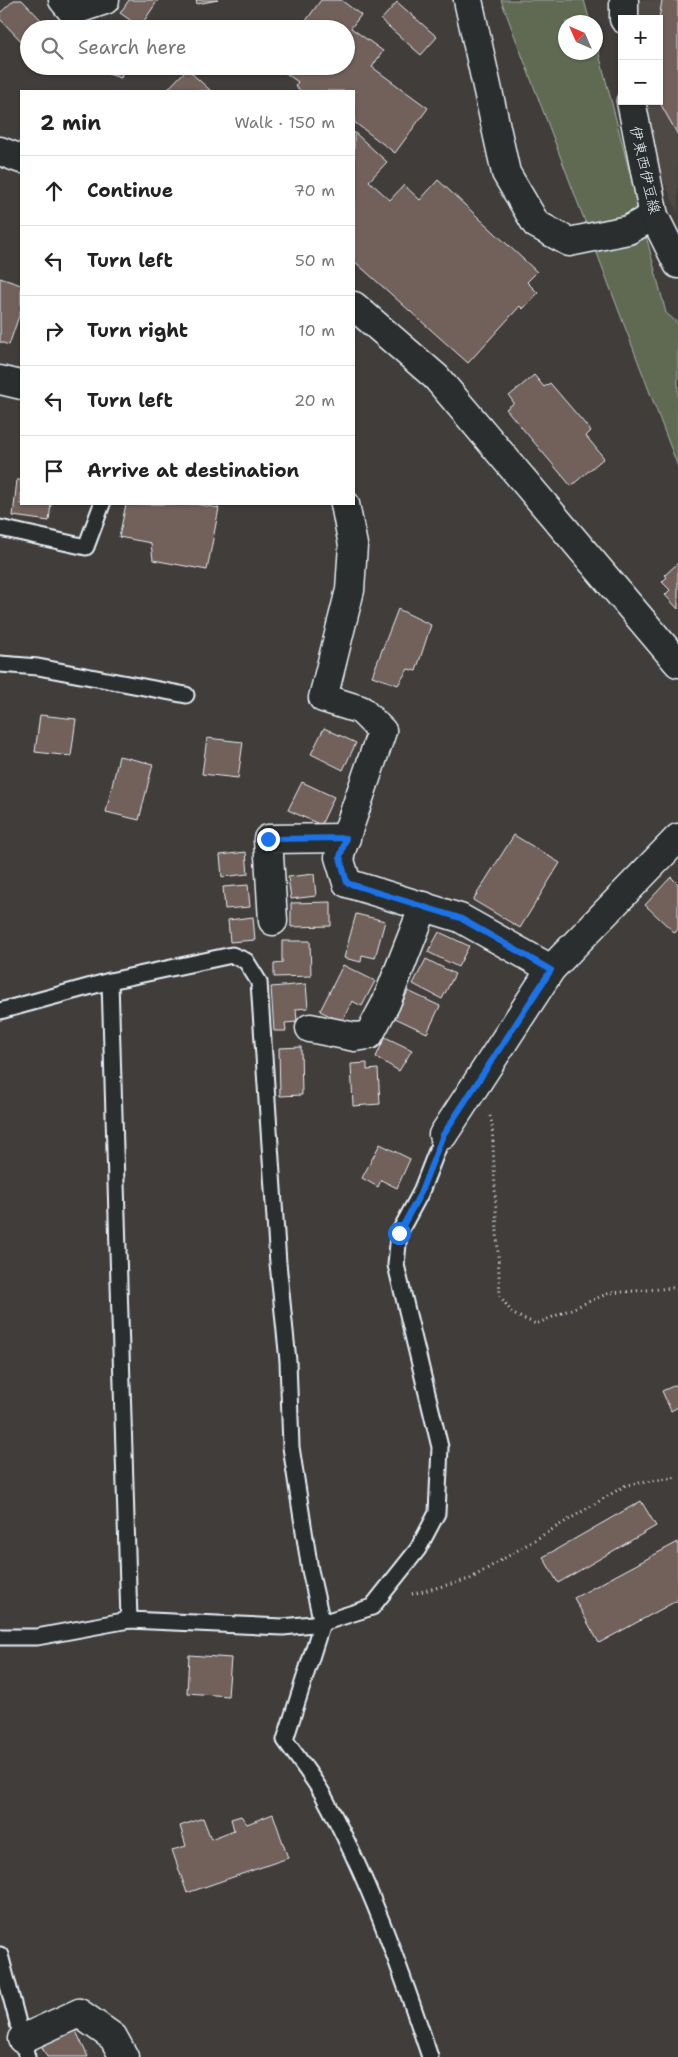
<!DOCTYPE html>
<meta charset="utf-8">
<style>
:root{--surface:#fff;--page:#f2f2f2;--text:#222;--muted:#767676;--line:#e0e0e0}
body{margin:0;font-family:"Shantell Sans","Klee One",sans-serif;background:var(--page);color:var(--text)}
.controls{position:absolute;right:15px;top:15px;display:grid;overflow:hidden;border-radius:0px;box-shadow:0 1px 4px #0004}
.controls button{width:45px;height:45px;display:grid;place-items:center;padding:0;border:0;border-bottom:1px solid var(--line);background:var(--surface);color:var(--text);font:25px sans-serif}
.compass{position:absolute;left:558px;top:15px;width:45px;height:45px;border-radius:50%;background:var(--surface);box-shadow:0 1px 4px #0004;rotate:315deg}
.stop{position:absolute;width:15px;height:15px;margin:-11px;border:4px solid #1a73e8;border-radius:50%;background:#fff}
.stop.end{background:#1a73e8;border-color:#fff;box-shadow:0 1px 5px #0008}
.list{margin:0;padding:0;list-style:none}
h2{display:flex;justify-content:space-between;align-items:center;height:65px;margin:0;padding:0 20px;font-size:21px}
h2 small{font-size:16px;font-weight:400;color:var(--muted)}
.list li{display:grid;grid-template-columns:32px 1fr auto;gap:15px;align-items:center;box-sizing:border-box;height:70px;padding:0 20px;border-top:1px solid var(--line)}
.list b{display:block;font-size:19px;white-space:nowrap}
.list em{font-size:16px;font-style:normal;color:var(--muted)}
.icon{flex:none;width:28px;height:28px;fill:none;stroke:currentColor;stroke-width:2;stroke-linecap:round;stroke-linejoin:round}
.map{position:relative;flex:none;width:678px;height:2057px;overflow:hidden}
.search{position:absolute;background:var(--surface);box-shadow:0 1px 4px #0004;left:20px;top:20px;width:335px;height:55px;display:flex;align-items:center;gap:12px;box-sizing:border-box;padding:0 18px;border-radius:28px;color:var(--muted);font-size:19px}
.panel{position:absolute;background:var(--surface);box-shadow:0 1px 4px #0004;left:20px;top:90px;width:335px;height:415px;border-radius:0px}
.map>svg:first-child{display:block}
.built{fill:#4f4844}
.green{fill:#616b52;stroke:#a4aea5}
.building{fill:#72615a;stroke:#e8f1f8}
.lines{fill:none;stroke-linecap:round;stroke-linejoin:round}
.service-casing{stroke:#e8f1f8;stroke-width:19}
.minor-casing{stroke:#e8f1f8;stroke-width:31}
.tertiary-casing{stroke:#e8f1f8;stroke-width:31}
.primary-casing{stroke:#e8f1f8;stroke-width:31}
.path{stroke:#e8f1f8;stroke-width:3;stroke-dasharray:1 4;stroke-linecap:butt}
.service{stroke:#2a2d2e;stroke-width:15}
.minor{stroke:#2a2d2e;stroke-width:28}
.tertiary{stroke:#2a2d2e;stroke-width:28}
.primary{stroke:#2a2d2e;stroke-width:28}
.route{stroke:#1a73e8;stroke-width:6}
.labels{text-anchor:middle;stroke-width:5;stroke-linejoin:round;paint-order:stroke}
.street-label{font-size:15px;fill:#e8f1f8;stroke:#2a2d2e}
</style>
<div class="map">
<svg width="678" height="2057" viewBox="0 0 678 2057">
<rect width="100%" height="100%" fill="#403d3b"/>
<filter id="ink" filterUnits="userSpaceOnUse"><feTurbulence type="fractalNoise" baseFrequency=".02" numOctaves="2"/><feDisplacementMap in="SourceGraphic" scale="10" xChannelSelector="R" yChannelSelector="G"/><feConvolveMatrix kernelMatrix="1 2 1 2 8 2 1 2 1" color-interpolation-filters="sRGB"/></filter>
<g filter="url(#ink)">
<path class="built" d="M 635,0 L 678,0 L 678,214 L 653,155 L 646,101 L 659,101 L 659,19 L 637,19 Z"/>
<path class="green" d="M 501,0 L 584,0 L 590,22 L 566,22 L 566,52 L 596,52 L 596,42 L 666,313 L 678,323 L 678,467 Z"/>
<g class="building">
<path d="M 14,0 L 22,0 L 46,25 L 42,29 L 29,29 L 29,41 L 25,45 L 0,19 L 0,13 Z"/>
<path d="M 129,0 L 158,0 L 140,27 L 120,13 Z"/>
<path d="M 196,0 L 218,0 L 197,4 Z"/>
<path d="M 321,0 L 341,0 L 361,15 L 351,28 L 383,51 L 372,67 L 428,108 L 395,153 L 354,122 L 354,91 L 301,91 L 295,86 L 298,82 L 276,66 L 346,66 L 346,29 L 300,29 Z"/>
<path d="M 662,0 L 678,0 L 678,135 L 660,103 L 659,19 Z"/>
<path d="M 397,2 L 437,37 L 421,55 L 381,20 Z"/>
<path d="M 46,66 L 62,66 L 58,73 Z"/>
<path d="M 97,66 L 125,66 L 121,78 L 96,70 Z"/>
<path d="M 187,69 L 211,91 L 166,91 Z"/>
<path d="M 354,132 L 387,162 L 369,181 L 390,200 L 404,185 L 420,200 L 438,180 L 537,272 L 527,282 L 538,293 L 523,309 L 520,306 L 468,363 L 354,261 Z"/>
<path d="M 0,278 L 21,285 L 21,310 L 9,345 L 0,342 Z"/>
<path d="M 534,375 L 544,387 L 550,383 L 591,431 L 586,436 L 604,458 L 571,486 L 506,409 L 514,403 L 509,396 Z"/>
<path d="M 17,480 L 21,480 L 21,504 L 51,504 L 49,521 L 13,516 Z"/>
<path d="M 126,504 L 195,504 L 219,508 L 207,570 L 153,560 L 151,543 L 119,537 Z"/>
<path d="M 678,563 L 678,609 L 665,595 L 670,590 L 662,582 L 667,577 L 665,575 Z"/>
<path d="M 398,609 L 431,625 L 416,671 L 408,669 L 398,685 L 372,676 Z"/>
<path d="M 40,715 L 76,719 L 71,756 L 35,752 Z"/>
<path d="M 324,728 L 356,743 L 343,770 L 311,754 Z"/>
<path d="M 207,738 L 243,742 L 238,778 L 202,774 Z"/>
<path d="M 119,756 L 153,764 L 139,820 L 106,812 Z"/>
<path d="M 302,782 L 334,797 L 321,825 L 288,810 Z"/>
<path d="M 514,835 L 560,863 L 520,928 L 473,900 Z"/>
<path d="M 246,852 L 248,874 L 222,877 L 220,855 Z"/>
<path d="M 314,874 L 316,896 L 291,899 L 288,877 Z"/>
<path d="M 671,877 L 678,884 L 678,929 L 675,933 L 645,905 Z"/>
<path d="M 248,885 L 250,907 L 225,909 L 223,887 Z"/>
<path d="M 331,902 L 331,926 L 291,927 L 291,903 Z"/>
<path d="M 356,914 L 385,921 L 375,958 L 362,955 L 361,962 L 344,958 Z"/>
<path d="M 253,917 L 255,940 L 230,942 L 228,920 Z"/>
<path d="M 439,932 L 469,946 L 458,967 L 428,952 Z"/>
<path d="M 282,941 L 310,941 L 311,976 L 274,977 L 274,964 L 282,963 Z"/>
<path d="M 426,959 L 455,974 L 442,999 L 413,984 Z"/>
<path d="M 343,965 L 375,981 L 362,1006 L 352,1001 L 342,1022 L 320,1011 Z"/>
<path d="M 306,984 L 308,1008 L 296,1009 L 297,1022 L 285,1023 L 286,1031 L 274,1031 L 271,987 Z"/>
<path d="M 408,991 L 440,1006 L 427,1033 L 395,1018 Z"/>
<path d="M 385,1037 L 412,1050 L 399,1071 L 376,1057 Z"/>
<path d="M 301,1047 L 302,1095 L 280,1096 L 279,1048 Z"/>
<path d="M 367,1063 L 367,1070 L 378,1069 L 380,1104 L 353,1106 L 351,1064 Z"/>
<path d="M 380,1144 L 410,1159 L 397,1188 L 381,1180 L 378,1187 L 362,1178 Z"/>
<path d="M 678,1384 L 678,1407 L 671,1411 L 662,1391 Z"/>
<path d="M 641,1501 L 656,1526 L 558,1583 L 543,1557 Z"/>
<path d="M 678,1542 L 678,1600 L 599,1643 L 574,1598 Z"/>
<path d="M 189,1655 L 231,1658 L 228,1696 L 187,1693 Z"/>
<path d="M 273,1814 L 288,1858 L 187,1893 L 172,1850 L 186,1846 L 180,1826 L 203,1818 L 211,1839 L 234,1830 L 231,1819 L 241,1816 L 247,1824 Z"/>
<path d="M 75,2029 L 88,2057 L 47,2057 L 41,2045 Z"/>
</g>
<g class="lines">
<g class="service-casing">
<g id="service">
<path d="M 0,528 L 86,547 L 102,504"/>
<path d="M 0,664 L 38,667 L 186,695"/>
<path d="M 110,981 L 129,1620"/>
<path d="M 0,1011 L 110,981 L 232,955 L 246,961 L 259,982 L 278,1263 L 288,1361 L 291,1447 L 310,1570 L 322,1623 L 285,1740 C 297,1757 311,1775 322,1793 C 368,1877 400,1967 430,2057"/>
<path d="M 0,1637 L 37,1637 L 129,1620 L 283,1627 L 322,1623 L 372,1607 L 418,1549 L 437,1513 L 440,1447 L 396,1265 L 399,1233 L 420,1194 L 443,1135"/>
<path d="M 0,1955 L 27,2057"/>
</g>
</g>
<g class="minor-casing">
<g id="minor">
<path d="M 63,0 L 72,11 L 105,0"/>
<path d="M 0,151 L 21,159"/>
<path d="M 354,306 L 436,377 L 678,663"/>
<path d="M 0,380 L 21,385"/>
<path d="M 345,504 L 353,545 L 350,590 L 323,698 L 361,710 L 382,731 L 339,857 L 347,883 L 460,918 L 551,969"/>
<path d="M 273,921 L 268,839 L 346,838"/>
<path d="M 310,1028 L 355,1037 L 369,1035 L 386,1003 L 424,906"/>
<path d="M 443,1135 L 551,969 L 678,838"/>
<path d="M 22,2039 L 79,2013 L 113,2037 L 124,2057"/>
</g>
</g>
<g class="tertiary-casing">
<path id="tertiary" d="M 468,0 L 506,173 L 536,224 L 569,242 L 628,230 L 654,216"/>
</g>
<g class="primary-casing">
<g id="primary">
<path d="M 624,0 L 624,19"/>
<path d="M 631,101 L 654,216 L 678,264"/>
</g>
</g>
<g class="path">
<path d="M 490,1116 L 492,1123 L 500,1296 L 513,1314 L 536,1324 L 609,1293 L 672,1288 L 678,1290"/>
<path d="M 412,1594 L 470,1579 L 626,1485 L 678,1477"/>
</g>
<use href="#service" class="service"/>
<use href="#minor" class="minor"/>
<use href="#tertiary" class="tertiary"/>
<use href="#primary" class="primary"/>
</g>
</g>
<g class="lines" filter="url(#ink)">
<path class="route" d="M 268,839 L 346,838 L 340,857 L 347,883 L 460,918 L 551,970 L 443,1135 L 420,1194 L 399,1233"/>
</g>
<g class="labels">
<g class="street-label">
<text transform="translate(645 170) rotate(77)" y="5">伊東西伊豆線</text>
</g>
</g>
</svg>
<div class="controls">
<button>+</button>
<button>−</button>
</div>
<svg class="compass" viewBox="-18 -18 36 36"><path d="M0-13l5 13h-10z" fill="#e53935"/><path d="M0 13l5-13h-10z" fill="#767676"/></svg>
<div class="stop" style="left:399px;top:1233px"></div>
<div class="stop end" style="left:268px;top:839px"></div>
<div class="search"><svg class="icon" aria-label="search" viewBox="0 0 24 24"><circle cx="10" cy="10" r="6"/><path d="M15 15l6 6"/></svg>Search here</div>
<section class="panel">
<h2>2 min<small>Walk · 150 m</small></h2>
<ul class="list">
<li><svg class="icon" aria-label="ahead" viewBox="0 0 24 24"><path d="M12 20V5M6 11l6-6 6 6"/></svg><div><b>Continue</b></div><em>70 m</em></li>
<li><svg class="icon" aria-label="left" viewBox="0 0 24 24"><path d="M17 20v-9H6M10 6l-5 5 5 5"/></svg><div><b>Turn left</b></div><em>50 m</em></li>
<li><svg class="icon" aria-label="right" viewBox="0 0 24 24"><path d="M7 20v-9h11M14 6l5 5-5 5"/></svg><div><b>Turn right</b></div><em>10 m</em></li>
<li><svg class="icon" aria-label="left" viewBox="0 0 24 24"><path d="M17 20v-9H6M10 6l-5 5 5 5"/></svg><div><b>Turn left</b></div><em>20 m</em></li>
<li><svg class="icon" aria-label="arrive" viewBox="0 0 24 24"><path d="M6 21V4h12l-3 4 3 4H6"/></svg><div><b>Arrive at destination</b></div></li>
</ul>
</section>
</div>
